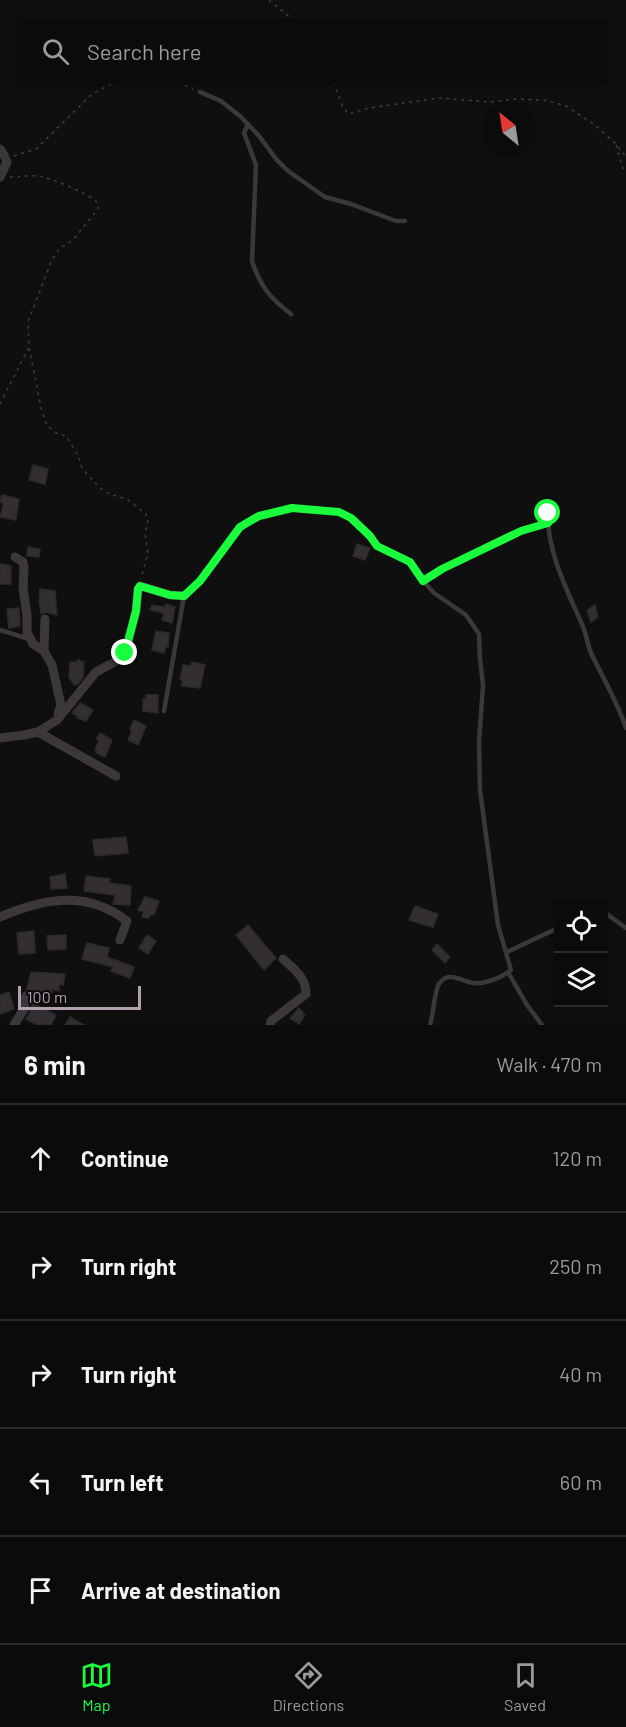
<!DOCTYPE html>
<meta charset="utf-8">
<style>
:root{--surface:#0c0b0c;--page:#1a191a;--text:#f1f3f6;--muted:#9a9b9d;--line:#2c2b2d;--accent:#1afd3c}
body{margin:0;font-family:Barlow,sans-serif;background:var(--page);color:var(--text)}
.controls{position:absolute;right:18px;bottom:18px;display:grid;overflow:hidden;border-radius:0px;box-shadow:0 2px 4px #0004}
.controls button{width:54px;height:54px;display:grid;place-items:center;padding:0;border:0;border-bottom:2px solid var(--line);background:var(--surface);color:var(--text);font:30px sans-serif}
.compass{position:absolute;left:482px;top:102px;width:54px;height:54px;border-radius:50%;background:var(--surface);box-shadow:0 2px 4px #0004;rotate:330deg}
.scale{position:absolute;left:18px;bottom:15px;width:123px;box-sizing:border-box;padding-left:6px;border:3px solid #b29faf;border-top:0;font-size:16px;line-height:21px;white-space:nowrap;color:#b29faf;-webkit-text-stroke:4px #0b0a0b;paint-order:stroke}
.stop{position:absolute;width:18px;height:18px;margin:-14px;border:4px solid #1afd3c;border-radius:50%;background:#fff}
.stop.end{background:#1afd3c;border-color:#fff;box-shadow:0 2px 6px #0008}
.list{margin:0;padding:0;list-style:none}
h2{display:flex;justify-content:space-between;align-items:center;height:78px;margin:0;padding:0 24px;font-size:26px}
h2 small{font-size:20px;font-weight:400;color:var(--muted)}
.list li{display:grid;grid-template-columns:39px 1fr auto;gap:18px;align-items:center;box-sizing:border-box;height:108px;padding:0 24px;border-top:2px solid var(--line)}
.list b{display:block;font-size:22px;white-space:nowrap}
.list em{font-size:20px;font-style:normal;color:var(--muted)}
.icon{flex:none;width:33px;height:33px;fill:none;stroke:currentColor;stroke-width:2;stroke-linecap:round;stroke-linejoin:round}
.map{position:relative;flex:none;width:626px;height:1025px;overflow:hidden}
.search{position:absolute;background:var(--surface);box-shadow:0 2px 4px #0004;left:18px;right:18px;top:18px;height:66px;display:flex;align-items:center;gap:15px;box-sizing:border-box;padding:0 21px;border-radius:0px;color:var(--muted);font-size:22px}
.sheet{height:618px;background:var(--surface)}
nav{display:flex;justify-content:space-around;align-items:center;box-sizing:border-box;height:84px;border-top:2px solid var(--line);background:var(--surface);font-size:16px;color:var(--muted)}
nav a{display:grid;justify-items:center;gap:3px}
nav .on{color:var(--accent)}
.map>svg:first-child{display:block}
.building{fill:#322e31;stroke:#2c292b;stroke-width:1.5}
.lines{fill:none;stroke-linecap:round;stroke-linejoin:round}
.path{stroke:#413a40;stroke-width:1.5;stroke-dasharray:3 4.5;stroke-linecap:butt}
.service{stroke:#3c373b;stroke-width:4.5}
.minor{stroke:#3c373b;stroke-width:9}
.route{stroke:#1afd3c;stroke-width:8}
</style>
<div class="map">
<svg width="626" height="1025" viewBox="0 0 626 1025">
<rect width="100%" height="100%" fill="#100f10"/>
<g class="building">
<path d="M 33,465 L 48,469 L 45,484 L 29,480 Z"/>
<path d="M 2,495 L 19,499 L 16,520 L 0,517 L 4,503 L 0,502 Z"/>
<path d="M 357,544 L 370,548 L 365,560 L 353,556 Z"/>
<path d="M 28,547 L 40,549 L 39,557 L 27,556 Z"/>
<path d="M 0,564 L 11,566 L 11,584 L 0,584 Z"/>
<path d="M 40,589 L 55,591 L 57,615 L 46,612 L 41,614 L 39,601 Z"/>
<path d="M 166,604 L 175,607 L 172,623 L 162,620 L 164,613 L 150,610 L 152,605 L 165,607 Z"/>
<path d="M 595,605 L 598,617 L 591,622 L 587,610 Z"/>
<path d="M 19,608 L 20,626 L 9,628 L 7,609 Z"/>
<path d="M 156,631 L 169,633 L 168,647 L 166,646 L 164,653 L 152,650 Z"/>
<path d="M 78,660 L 84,662 L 83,678 L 78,684 L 74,685 L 69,677 L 70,662 L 77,662 Z"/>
<path d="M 192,662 L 205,665 L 200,688 L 182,686 L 182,679 L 180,679 L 183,665 L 191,666 Z"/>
<path d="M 146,695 L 158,695 L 158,713 L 143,711 L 143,699 L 146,699 Z"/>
<path d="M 80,703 L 93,710 L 86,721 L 77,718 L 77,716 L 72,713 Z"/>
<path d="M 134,720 L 146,726 L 138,745 L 128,740 L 132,731 L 130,729 Z"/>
<path d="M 100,733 L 112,740 L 105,757 L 96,753 L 97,751 L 95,750 L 99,741 L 96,739 Z"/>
<path d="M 126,837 L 128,853 L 95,856 L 93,840 Z"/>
<path d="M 65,874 L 67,888 L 51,889 L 50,877 Z"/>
<path d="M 86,876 L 110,879 L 109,883 L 131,886 L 130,905 L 113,904 L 115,895 L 84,891 Z"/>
<path d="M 145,897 L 159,901 L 154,915 L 150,915 L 149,918 L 142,917 L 144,912 L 138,910 Z"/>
<path d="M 415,906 L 438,914 L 433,927 L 409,920 Z"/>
<path d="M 248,925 L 276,958 L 264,970 L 236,935 Z"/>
<path d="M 34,931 L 35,953 L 19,954 L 17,933 Z"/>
<path d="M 66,935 L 66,949 L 48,950 L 47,936 Z"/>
<path d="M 147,935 L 156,941 L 148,954 L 139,948 Z"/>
<path d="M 87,943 L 109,948 L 107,957 L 134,967 L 130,978 L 111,971 L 113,967 L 82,959 Z"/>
<path d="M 437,944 L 450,957 L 445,963 L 432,950 Z"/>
<path d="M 31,972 L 65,974 L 63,985 L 59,984 L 59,991 L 52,989 L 52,993 L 30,990 L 27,989 Z"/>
<path d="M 9,992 L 14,1009 L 0,1014 L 0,995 Z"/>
<path d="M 32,1003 L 56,1015 L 51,1025 L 38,1025 L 26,1019 L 30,1012 Z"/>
<path d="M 299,1008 L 305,1015 L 299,1024 L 290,1018 Z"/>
<path d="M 70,1017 L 84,1025 L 65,1025 Z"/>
</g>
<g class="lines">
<g class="path">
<path d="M 269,0 L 293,20"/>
<path d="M 178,82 L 193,89"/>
<path d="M 334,82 L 341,103 L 348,114 L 369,108 L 439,98 L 489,102 L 515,99 L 544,100 L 566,106 L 595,125 L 616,144 L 626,157"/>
<path d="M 616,145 L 623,169 L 626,173"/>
<path d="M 14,156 L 36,149 L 91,95 L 107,86 L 122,82"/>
<path d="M 10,177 C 20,177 29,175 39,176 C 52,178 89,194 98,203 L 98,209 L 73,240 L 59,249 L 51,262 L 28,322 L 29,347 L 41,408 L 47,426 L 58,434 L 66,436 L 78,455 L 82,468 L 94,482 L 104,491 L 112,495 L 127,499 L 146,514 L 148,520 L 145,534 L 148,553 L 141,578"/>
<path d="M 0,404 L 29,347"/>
</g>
<g class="service">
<path d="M 200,92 L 221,101 L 241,117 L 259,136 L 276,159 L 288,171 L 325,197 L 351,204 L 396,221 L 405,221"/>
<path d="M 248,124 L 244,133 L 256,165 L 252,261 C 260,286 270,298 291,314"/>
<path d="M 548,513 C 547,551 566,588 581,622 C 586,632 587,643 591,653 C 603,678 617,701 626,728"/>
<path d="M 423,581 L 442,569 L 521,531 L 548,523"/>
<path d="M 0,630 L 29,639"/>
<path d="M 164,711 L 184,596 L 200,581 L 240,527 L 259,516 L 292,508 L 339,512 L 351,518 L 370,536 L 377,546 L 410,562 L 423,581 L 434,593 L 466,615 L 479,634 L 480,659 L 483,685 L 479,742 L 480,790 L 498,925 L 511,970 L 508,972 L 527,1005 L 542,1025"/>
<path d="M 604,912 L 626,928"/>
<path d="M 507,952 L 558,928"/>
<path d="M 430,1025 C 433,1016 435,989 439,984 C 448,970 461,981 473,983 C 484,984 499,979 508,972"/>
</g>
<g class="minor">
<path d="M 0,149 L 4,155 L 7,162 L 0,177"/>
<path d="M 15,557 L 23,562 L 24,568 L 23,588 L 27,615 L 27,632 L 33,644 L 44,651 L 52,665 L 61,705 L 58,714"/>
<path d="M 140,586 L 170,595 L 184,596"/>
<path d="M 44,651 L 45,619"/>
<path d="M 38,732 L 116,776"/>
<path d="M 0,738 L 24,735 L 38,732 L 57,720 L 96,672 L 122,658 L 125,653 L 136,611 L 138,589"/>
<path d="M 0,917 C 44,898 87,890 127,921 L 120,940"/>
<path d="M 14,1025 L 24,1009 L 26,996"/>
<path d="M 270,1025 L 271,1021 L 306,994 C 306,977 294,969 283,959"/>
</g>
</g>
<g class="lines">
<path class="route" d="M 125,653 L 136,611 L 138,589 L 140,586 L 170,595 L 184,596 L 200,581 L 240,527 L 259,516 L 292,508 L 339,512 L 351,518 L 370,536 L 377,546 L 410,562 L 423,581 L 442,569 L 521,531 L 548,523 L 548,513"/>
</g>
</svg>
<div class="controls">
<button><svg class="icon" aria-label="locate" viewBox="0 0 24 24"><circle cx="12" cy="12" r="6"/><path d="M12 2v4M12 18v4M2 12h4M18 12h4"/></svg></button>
<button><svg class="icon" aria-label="layers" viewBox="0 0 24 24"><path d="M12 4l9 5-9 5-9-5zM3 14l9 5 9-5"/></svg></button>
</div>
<svg class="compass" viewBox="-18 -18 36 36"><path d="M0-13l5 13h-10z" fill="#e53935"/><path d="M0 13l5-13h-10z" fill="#9a9b9d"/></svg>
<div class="scale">100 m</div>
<div class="stop" style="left:548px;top:513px"></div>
<div class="stop end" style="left:125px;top:653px"></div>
<div class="search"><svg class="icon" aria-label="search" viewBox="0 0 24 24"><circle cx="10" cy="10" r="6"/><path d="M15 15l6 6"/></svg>Search here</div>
</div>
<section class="sheet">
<h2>6 min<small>Walk · 470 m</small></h2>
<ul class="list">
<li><svg class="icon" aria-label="ahead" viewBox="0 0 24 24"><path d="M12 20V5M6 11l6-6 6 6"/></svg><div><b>Continue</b></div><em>120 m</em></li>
<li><svg class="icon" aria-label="right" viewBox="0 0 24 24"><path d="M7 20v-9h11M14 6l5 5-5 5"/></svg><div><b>Turn right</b></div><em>250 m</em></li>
<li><svg class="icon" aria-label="right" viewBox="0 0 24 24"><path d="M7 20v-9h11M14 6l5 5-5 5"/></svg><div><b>Turn right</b></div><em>40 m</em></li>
<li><svg class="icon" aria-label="left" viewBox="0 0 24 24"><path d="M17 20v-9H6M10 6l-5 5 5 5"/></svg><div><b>Turn left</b></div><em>60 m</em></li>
<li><svg class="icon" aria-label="arrive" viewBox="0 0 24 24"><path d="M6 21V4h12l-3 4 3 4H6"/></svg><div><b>Arrive at destination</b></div></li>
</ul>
</section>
<nav>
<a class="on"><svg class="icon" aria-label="map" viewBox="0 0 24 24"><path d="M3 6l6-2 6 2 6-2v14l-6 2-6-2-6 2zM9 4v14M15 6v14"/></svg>Map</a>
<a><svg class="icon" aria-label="directions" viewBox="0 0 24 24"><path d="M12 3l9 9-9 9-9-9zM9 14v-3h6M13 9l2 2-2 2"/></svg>Directions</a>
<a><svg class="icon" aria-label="saved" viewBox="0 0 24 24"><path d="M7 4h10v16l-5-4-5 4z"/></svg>Saved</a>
</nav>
